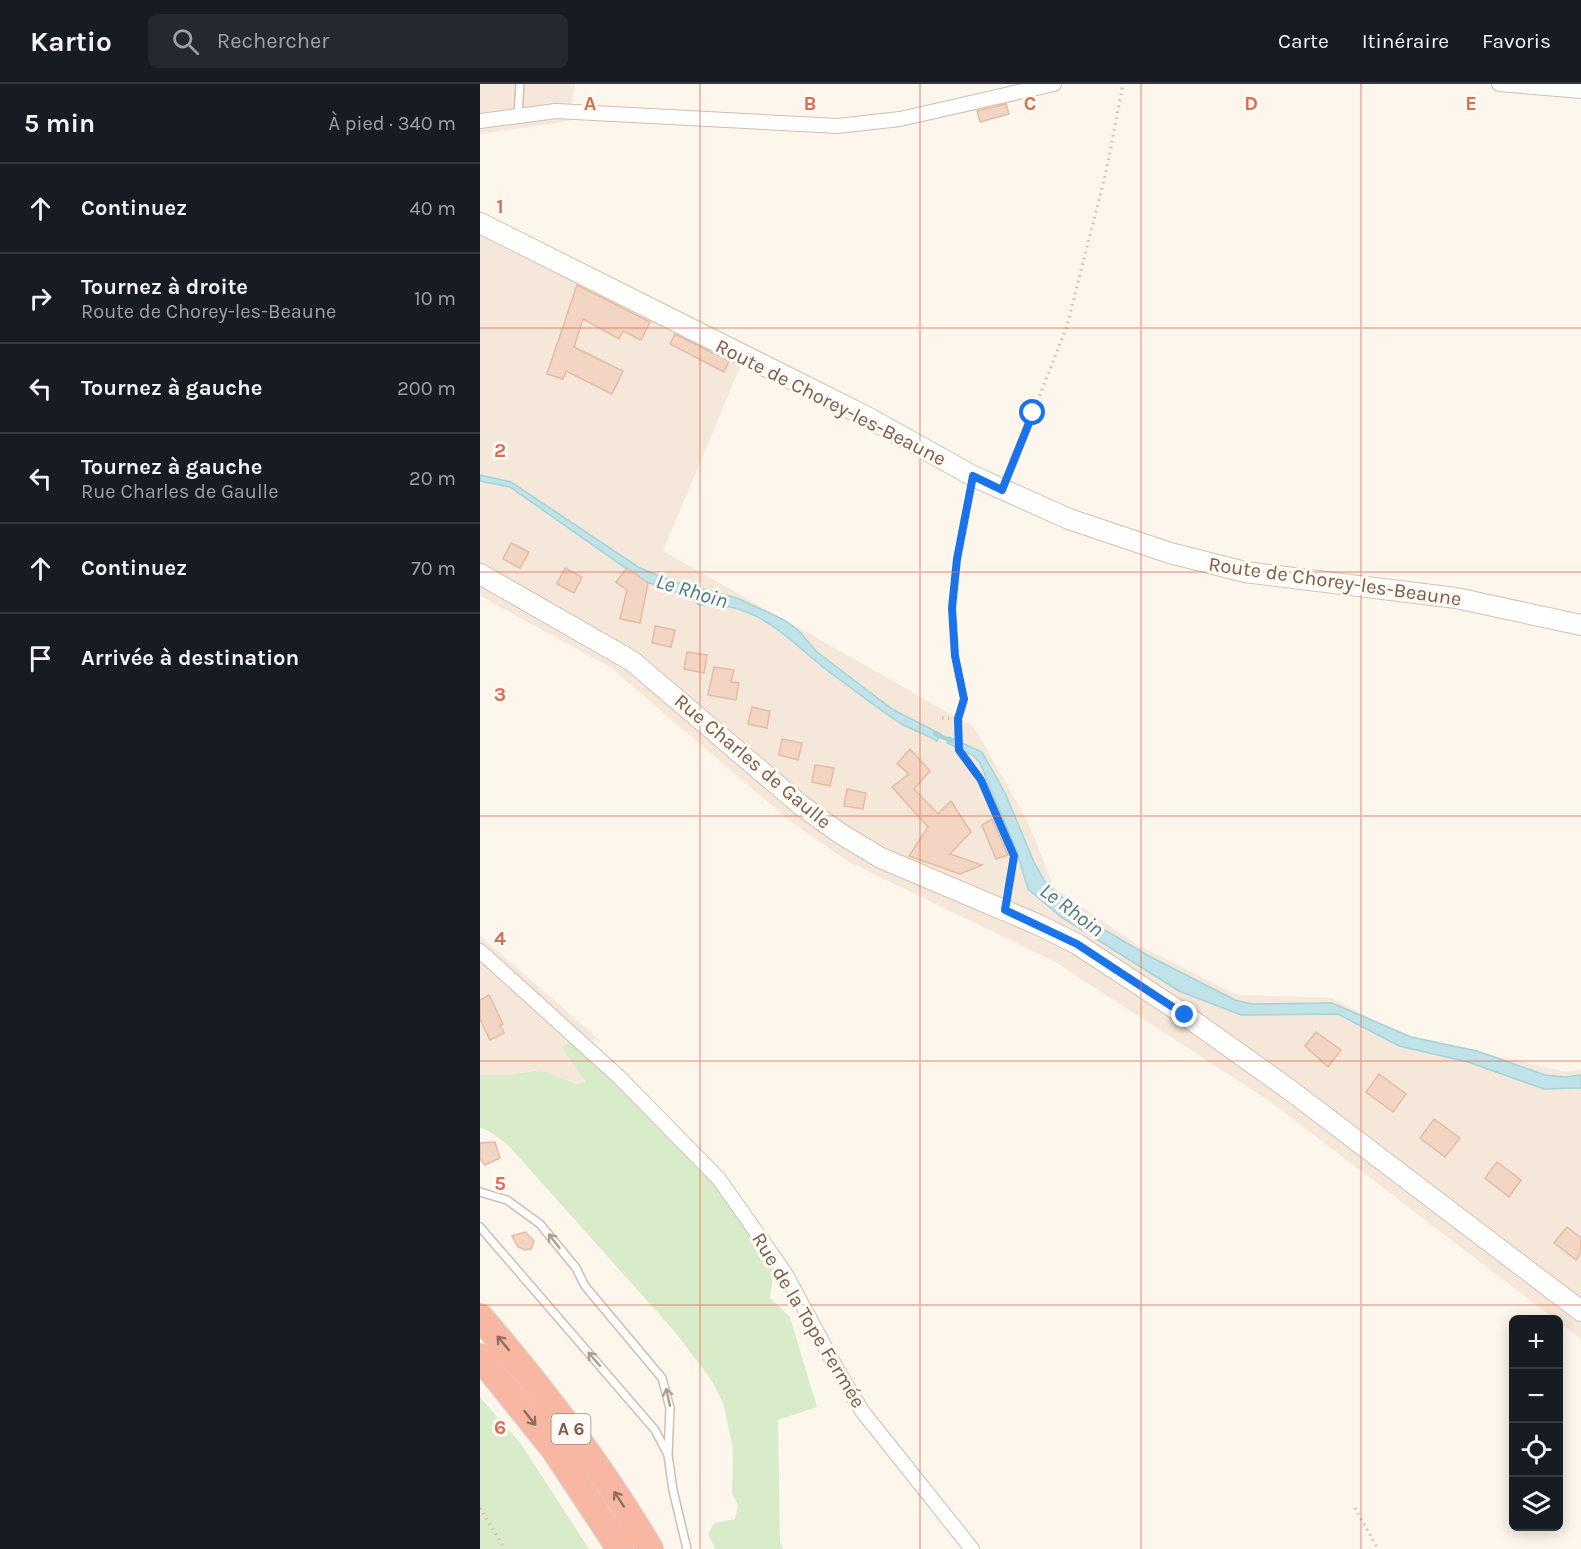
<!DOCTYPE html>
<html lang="fr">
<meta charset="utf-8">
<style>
:root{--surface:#171b24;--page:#242831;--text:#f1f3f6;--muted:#9ea1a6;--line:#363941}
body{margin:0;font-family:Karla,sans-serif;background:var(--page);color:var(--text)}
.controls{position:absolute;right:18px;bottom:18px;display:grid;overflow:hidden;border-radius:9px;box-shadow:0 3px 15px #0003}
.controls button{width:54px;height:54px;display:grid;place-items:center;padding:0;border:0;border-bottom:2px solid var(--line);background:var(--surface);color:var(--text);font:30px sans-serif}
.stop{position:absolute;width:18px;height:18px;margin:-14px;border:4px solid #1a73e8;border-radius:50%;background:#fff}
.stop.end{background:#1a73e8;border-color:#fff;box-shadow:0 2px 6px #0008}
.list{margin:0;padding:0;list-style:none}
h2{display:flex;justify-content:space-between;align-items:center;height:78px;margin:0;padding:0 24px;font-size:26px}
h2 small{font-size:20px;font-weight:400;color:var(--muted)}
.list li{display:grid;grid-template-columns:39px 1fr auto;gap:18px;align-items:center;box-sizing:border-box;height:90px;padding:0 24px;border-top:2px solid var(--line)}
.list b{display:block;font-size:22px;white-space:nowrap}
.list p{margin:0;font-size:20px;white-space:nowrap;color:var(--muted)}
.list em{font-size:20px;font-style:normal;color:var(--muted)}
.icon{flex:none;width:33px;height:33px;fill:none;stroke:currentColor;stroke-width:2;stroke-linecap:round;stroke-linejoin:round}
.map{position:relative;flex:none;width:1101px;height:1465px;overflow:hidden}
header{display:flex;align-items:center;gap:36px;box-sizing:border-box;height:84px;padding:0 30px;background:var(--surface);border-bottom:2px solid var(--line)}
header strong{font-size:28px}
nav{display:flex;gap:33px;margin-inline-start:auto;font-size:21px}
.search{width:420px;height:54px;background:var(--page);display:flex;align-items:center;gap:15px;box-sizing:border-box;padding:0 21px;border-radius:9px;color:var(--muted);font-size:22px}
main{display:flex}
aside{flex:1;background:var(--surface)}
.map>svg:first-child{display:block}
.residential{fill:#f5e8da}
.green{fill:#d8ecc9}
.water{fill:#bfe3e8;stroke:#a5d3da;stroke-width:1.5}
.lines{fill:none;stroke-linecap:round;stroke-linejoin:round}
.stream{stroke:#a5d3da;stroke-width:4.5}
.building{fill:#f3d5c3;stroke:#e6bba3;stroke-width:1.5}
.lane-casing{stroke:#d1beb0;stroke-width:10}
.street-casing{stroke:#d1beb0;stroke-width:16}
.secondary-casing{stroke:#d6c0b0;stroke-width:22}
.highway-casing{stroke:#dad1cd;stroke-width:28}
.path{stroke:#d9b8a5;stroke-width:3;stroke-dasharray:1.5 4.5;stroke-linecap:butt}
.lane{stroke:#fff;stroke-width:7}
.street{stroke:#fff;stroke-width:14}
.secondary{stroke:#fff;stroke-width:20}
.highway{stroke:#f7b7a3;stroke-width:26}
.oneway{stroke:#af9d94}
.oneway2{stroke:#936e5e}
.route{stroke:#1a73e8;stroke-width:8}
.grid{fill:none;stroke:#dc6d51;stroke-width:1.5;stroke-opacity:0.55}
.labels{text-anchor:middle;stroke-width:6;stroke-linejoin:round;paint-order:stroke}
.shield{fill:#fffaf3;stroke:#a28b7f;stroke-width:1.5}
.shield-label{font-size:18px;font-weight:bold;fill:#7a5c4d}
.street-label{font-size:20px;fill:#7a5c4d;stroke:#fffaf3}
.water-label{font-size:21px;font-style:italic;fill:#437c86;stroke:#fffaf3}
.grid-label{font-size:20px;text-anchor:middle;font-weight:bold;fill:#dc6d51;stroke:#fffaf3;stroke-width:6;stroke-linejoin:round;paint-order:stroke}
</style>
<header>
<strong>Kartio</strong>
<div class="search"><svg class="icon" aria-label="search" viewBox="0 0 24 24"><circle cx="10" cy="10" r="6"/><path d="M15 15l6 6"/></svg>Rechercher</div>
<nav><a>Carte</a><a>Itinéraire</a><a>Favoris</a></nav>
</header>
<main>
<aside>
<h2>5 min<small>À pied · 340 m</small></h2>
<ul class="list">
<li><svg class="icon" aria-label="ahead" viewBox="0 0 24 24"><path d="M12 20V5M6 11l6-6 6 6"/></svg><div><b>Continuez</b></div><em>40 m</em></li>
<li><svg class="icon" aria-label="right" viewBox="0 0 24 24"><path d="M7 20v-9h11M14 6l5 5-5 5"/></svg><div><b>Tournez à droite</b><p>Route de Chorey-les-Beaune</p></div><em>10 m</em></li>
<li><svg class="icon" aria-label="left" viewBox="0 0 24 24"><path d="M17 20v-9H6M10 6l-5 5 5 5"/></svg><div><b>Tournez à gauche</b></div><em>200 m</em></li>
<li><svg class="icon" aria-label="left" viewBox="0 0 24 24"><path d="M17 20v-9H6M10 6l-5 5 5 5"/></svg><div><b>Tournez à gauche</b><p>Rue Charles de Gaulle</p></div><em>20 m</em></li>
<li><svg class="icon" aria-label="ahead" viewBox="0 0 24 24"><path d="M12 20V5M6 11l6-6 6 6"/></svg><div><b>Continuez</b></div><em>70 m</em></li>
<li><svg class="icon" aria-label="arrive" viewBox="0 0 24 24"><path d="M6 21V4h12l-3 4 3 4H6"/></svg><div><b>Arrivée à destination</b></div></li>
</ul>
</aside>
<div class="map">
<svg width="1101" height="1465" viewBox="0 0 1101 1465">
<rect width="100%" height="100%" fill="#fdf6ec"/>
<g class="residential">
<path d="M 0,0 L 95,0 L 89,37 L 0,50 Z"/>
<path d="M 0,128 L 265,263 L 260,283 L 183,467 L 494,643 L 548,738 L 574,804 L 656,860 L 757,911 L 852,914 L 923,951 L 1087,988 L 1101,985 L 1101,1255 L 788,1016 L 575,878 L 369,778 L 311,738 L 130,583 L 0,512 Z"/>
<path d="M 0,852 L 121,957 L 93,954 L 107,998 L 97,1000 L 59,986 L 26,991 L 0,991 Z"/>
</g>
<g class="green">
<path d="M 93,954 L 232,1091 L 288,1172 L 293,1190 L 290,1214 L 310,1233 L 337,1323 L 298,1336 L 300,1458 L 303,1465 L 235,1465 L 228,1450 L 234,1439 L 255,1435 L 258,1421 L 252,1409 L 253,1365 L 243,1319 L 232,1297 L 195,1248 L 27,1060 L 7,1046 L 0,1044 L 0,991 L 26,991 L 60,986 L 97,1000 L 106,998 L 82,964 Z"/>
<path d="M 0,1313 L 41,1360 L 109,1465 L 0,1465 Z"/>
</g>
<g class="water">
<path d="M 0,391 L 31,398 L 160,484 L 192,497 L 257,514 L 304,536 L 319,547 L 337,568 L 412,625 L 461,650 L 457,657 C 445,650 432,646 420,639 C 398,625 377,608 356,593 C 310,560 281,516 219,521 L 209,513 L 164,497 L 30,403 L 0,397 Z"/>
<path d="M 469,653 L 502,668 L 525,709 L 554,778 L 567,801 L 618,842 L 667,871 L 755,916 L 772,920 L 852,919 L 931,953 L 997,967 L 1065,991 L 1085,993 L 1101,991 L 1101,1004 L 1064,1005 L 988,978 L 919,962 L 858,930 L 761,931 L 699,907 L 581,833 L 548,805 L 536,765 L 500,679 L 493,671 L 467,659 Z"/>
</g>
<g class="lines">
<path class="stream" d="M 455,650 L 472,657"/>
</g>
<g class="building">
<path d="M 526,20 L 529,30 L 500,38 L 497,27 Z"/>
<path d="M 97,201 L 170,238 L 161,256 L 143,247 L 139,255 L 103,235 L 94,263 L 143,287 L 132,310 L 86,287 L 83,295 L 67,290 Z"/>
<path d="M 195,250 L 249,277 L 244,288 L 190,260 Z"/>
<path d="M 31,459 L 49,468 L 40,484 L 23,475 Z"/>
<path d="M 85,484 L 102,493 L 94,509 L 77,500 Z"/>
<path d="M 147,484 L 168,499 L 160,539 L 140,535 L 147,506 L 136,498 Z"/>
<path d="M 175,542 L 195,546 L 191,563 L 172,559 Z"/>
<path d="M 207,568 L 227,571 L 224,589 L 204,585 Z"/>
<path d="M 234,583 L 254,586 L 251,598 L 259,599 L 256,616 L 228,611 Z"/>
<path d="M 272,623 L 290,627 L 287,644 L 268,640 Z"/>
<path d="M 302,655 L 322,659 L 318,676 L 299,671 Z"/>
<path d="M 430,665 L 450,687 L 434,705 L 458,730 L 471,717 L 491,748 L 470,770 L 502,781 L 480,790 L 429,772 L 448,743 L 412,703 L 429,690 L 417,680 Z"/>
<path d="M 335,681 L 354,684 L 350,702 L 332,698 Z"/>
<path d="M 367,705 L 386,709 L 383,725 L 364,722 Z"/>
<path d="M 512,735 L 528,771 L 516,775 L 502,741 Z"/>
<path d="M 9,911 L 23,940 L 20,941 L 24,949 L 10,956 L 0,935 L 0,916 Z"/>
<path d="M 836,948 L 861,966 L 848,983 L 825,962 Z"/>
<path d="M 899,990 L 926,1010 L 913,1028 L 886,1008 Z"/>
<path d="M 954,1035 L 980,1054 L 965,1073 L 940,1054 Z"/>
<path d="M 15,1058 L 20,1074 L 5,1081 L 0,1075 L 0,1059 Z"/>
<path d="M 1017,1078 L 1041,1096 L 1029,1113 L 1005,1094 Z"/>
<path d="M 1087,1143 L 1101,1154 L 1101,1169 L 1096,1176 L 1074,1159 Z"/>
<path d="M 45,1148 L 54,1157 L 51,1165 L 45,1166 L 38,1163 L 32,1152 Z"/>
</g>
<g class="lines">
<g class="lane-casing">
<g id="lane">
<path d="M 38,31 L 40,0"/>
<path d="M 0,1108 L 27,1116 L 60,1140 L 96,1184 L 105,1202 L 182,1294 L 190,1324 L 188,1371 L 193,1406 L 207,1465"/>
<path d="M 0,1143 L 175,1346 L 187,1369"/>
</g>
</g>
<g class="street-casing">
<g id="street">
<path d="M 1019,0 L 1101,7"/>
<path d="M 0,37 L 76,27 L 358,42 L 420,35 L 574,0"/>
<path d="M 0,867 L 139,993 L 239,1095 L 305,1189 L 358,1287 L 382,1327 L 492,1465"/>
</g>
</g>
<g class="secondary-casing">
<g id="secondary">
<path d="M 0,139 L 389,334 L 493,392 L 589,435 L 690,469 L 765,488 L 976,514 L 1101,541"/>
<path d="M 0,490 L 152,577 L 322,722 L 361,750 L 401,774 L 559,841 L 597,860 L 705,931 L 810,1006 L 1101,1227"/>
</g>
</g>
<g class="highway-casing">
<g id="highway">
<path d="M 0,1233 C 63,1306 121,1382 170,1465"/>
<path d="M 0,1273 L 74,1365 L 140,1465"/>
</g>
</g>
<g class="path">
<path d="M 529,390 L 587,242 L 626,88 L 643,0"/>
<path d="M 462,634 L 478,635 L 484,615 L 475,572 L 472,523 L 477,475 L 489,407"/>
<path d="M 478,635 L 479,666 L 501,695 L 534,772 L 528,810"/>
<path d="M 0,1424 L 25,1465"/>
<path d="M 875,1424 L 898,1465"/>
</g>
<use href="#lane" class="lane"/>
<use href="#street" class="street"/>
<use href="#secondary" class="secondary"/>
<use href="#highway" class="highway"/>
</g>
<defs><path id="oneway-shaft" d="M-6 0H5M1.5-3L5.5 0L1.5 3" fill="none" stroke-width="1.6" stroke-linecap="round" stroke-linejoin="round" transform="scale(1.5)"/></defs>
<g class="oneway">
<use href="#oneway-shaft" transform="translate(74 1157) rotate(-128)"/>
<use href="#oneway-shaft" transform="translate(114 1275) rotate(-131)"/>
<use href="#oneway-shaft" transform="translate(188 1313) rotate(-102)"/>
</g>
<g class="oneway2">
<use href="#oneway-shaft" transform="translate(23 1259) rotate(-130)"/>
<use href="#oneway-shaft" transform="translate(50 1334) rotate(52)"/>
<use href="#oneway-shaft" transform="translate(139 1415) rotate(-123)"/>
</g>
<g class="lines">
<path class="route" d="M 553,329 L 522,406 L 493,392 L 477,475 L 472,524 L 475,572 L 484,615 L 478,635 L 479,666 L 501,696 L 534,772 L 525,826 L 597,860 L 705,931"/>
</g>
<path class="grid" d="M 220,0 L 220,1465M 440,0 L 440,1465M 661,0 L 661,1465M 881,0 L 881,1465M 0,244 L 1101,244M 0,488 L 1101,488M 0,732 L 1101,732M 0,977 L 1101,977M 0,1221 L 1101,1221"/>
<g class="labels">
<rect class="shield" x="71.5" y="1330" width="39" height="30" rx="4.5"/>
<g class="shield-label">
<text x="91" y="1351">A 6</text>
</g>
<g class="street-label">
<text transform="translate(351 318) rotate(27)" y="7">Route de Chorey-les-Beaune</text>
<text transform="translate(855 497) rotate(8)" y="7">Route de Chorey-les-Beaune</text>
<text transform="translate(273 677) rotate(40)" y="7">Rue Charles de Gaulle</text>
<text transform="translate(329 1236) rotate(59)" y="7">Rue de la Tope Fermée</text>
</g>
<g class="water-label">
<text transform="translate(212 507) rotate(17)" y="7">Le Rhoin</text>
<text transform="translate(592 826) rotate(37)" y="7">Le Rhoin</text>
</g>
</g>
<g class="grid-label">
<text x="110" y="26">A</text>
<text x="330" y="26">B</text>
<text x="550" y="26">C</text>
<text x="771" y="26">D</text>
<text x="991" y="26">E</text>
<text x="20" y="129">1</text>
<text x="20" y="373">2</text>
<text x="20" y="617">3</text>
<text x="20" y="861">4</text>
<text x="20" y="1106">5</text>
<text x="20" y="1350">6</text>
</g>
</svg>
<div class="controls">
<button>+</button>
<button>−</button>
<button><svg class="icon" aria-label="locate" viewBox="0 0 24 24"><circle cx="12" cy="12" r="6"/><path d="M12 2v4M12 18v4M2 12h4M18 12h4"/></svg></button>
<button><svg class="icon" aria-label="layers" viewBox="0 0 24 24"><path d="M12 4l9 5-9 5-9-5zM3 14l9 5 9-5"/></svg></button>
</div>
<div class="stop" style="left:553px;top:329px"></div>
<div class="stop end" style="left:705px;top:931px"></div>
</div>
</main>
